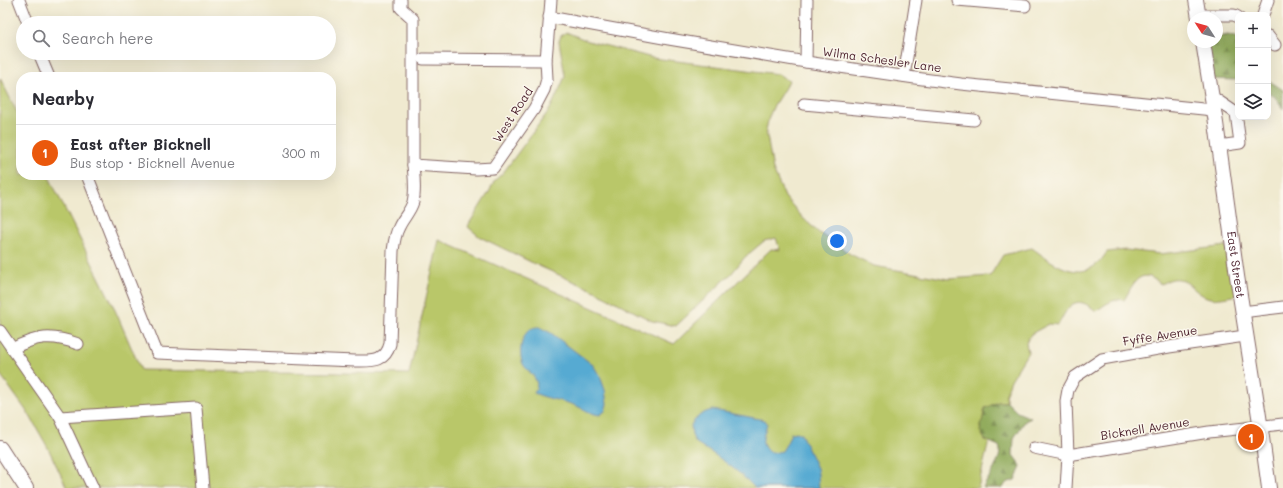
<!DOCTYPE html>
<meta charset="utf-8">
<style>
:root{--surface:#fff;--page:#f2f2f3;--text:#2b2b33;--muted:#7c7c81;--line:#e1e1e2;--accent:#ea580c}
body{margin:0;font-family:Mali,sans-serif;background:var(--page);color:var(--text)}
.controls{position:absolute;right:12px;top:12px;display:grid;overflow:hidden;border-radius:8px;box-shadow:0 4px 16px #0002}
.controls button{width:36px;height:36px;display:grid;place-items:center;padding:0;border:0;border-bottom:1px solid var(--line);background:var(--surface);color:var(--text);font:20px sans-serif}
.compass{position:absolute;left:1187px;top:12px;width:36px;height:36px;border-radius:50%;background:var(--surface);box-shadow:0 4px 16px #0002;rotate:306deg}
.you{position:absolute;left:837px;top:241px;width:14px;height:14px;margin:-10px;border:3px solid #fff;border-radius:50%;background:#1a73e8;box-shadow:0 0 0 6px #1a73e833}
.badge{display:grid;place-items:center;width:26px;height:26px;border-radius:50%;background:var(--accent);color:#fff;font-size:13px;font-weight:700}
.pin{position:absolute;translate:-50% -50%;border:2px solid #fff;box-shadow:0 1px 4px #0006}
.list{margin:0;padding:0;list-style:none}
h2{display:flex;justify-content:space-between;align-items:center;height:52px;margin:0;padding:0 16px;font-size:17px}
h2 small{font-size:13px;font-weight:400;color:var(--muted)}
.list li{display:grid;grid-template-columns:26px 1fr auto;gap:12px;align-items:center;box-sizing:border-box;height:56px;padding:0 16px;border-top:1px solid var(--line)}
.list b{display:block;font-size:15px;white-space:nowrap}
.list p{margin:0;font-size:13px;white-space:nowrap;color:var(--muted)}
.list em{font-size:13px;font-style:normal;color:var(--muted)}
.icon{flex:none;width:22px;height:22px;fill:none;stroke:currentColor;stroke-width:2;stroke-linecap:round;stroke-linejoin:round}
.map{position:relative;flex:none;width:1283px;height:488px;overflow:hidden}
.search{position:absolute;background:var(--surface);box-shadow:0 4px 16px #0002;left:16px;top:16px;width:320px;height:44px;display:flex;align-items:center;gap:10px;box-sizing:border-box;padding:0 14px;border-radius:22px;color:var(--muted);font-size:15px}
.panel{position:absolute;background:var(--surface);box-shadow:0 4px 16px #0002;left:16px;top:72px;width:320px;height:108px;border-radius:16px}
.map>svg:first-child{display:block}
.grass{fill:#b9c769;stroke:#82734a}
.forest{fill:url(#forest-firs);stroke:#6e6644}
.water{fill:#56aad2;stroke:#50647e}
.lines{fill:none;stroke-linecap:round;stroke-linejoin:round}
.minor-casing{stroke:#846665;stroke-width:13}
.major-casing{stroke:#846665;stroke-width:16}
.minor{stroke:#fff;stroke-width:11}
.major{stroke:#fff;stroke-width:14}
.labels{text-anchor:middle;stroke-width:3;stroke-linejoin:round;paint-order:stroke}
.street-label{font-size:12px;fill:#4a1f2b;stroke:#fbf7ec}
</style>
<div class="map">
<svg width="1283" height="488" viewBox="0 0 1283 488">
<defs>
<pattern id="forest-firs" width="22" height="20" patternUnits="userSpaceOnUse"><rect width="22" height="20" fill="#92ac5d"/><path d="M5 1l3.5 6h-7zM16 11l3.5 6h-7z" fill="#798b4d"/></pattern>
</defs>
<rect width="100%" height="100%" fill="#fbf7ec"/>
<filter id="ink" filterUnits="userSpaceOnUse"><feTurbulence type="fractalNoise" baseFrequency=".025" numOctaves="2"/><feDisplacementMap in="SourceGraphic" scale="8" xChannelSelector="R" yChannelSelector="G"/><feConvolveMatrix kernelMatrix="1 2 1 2 8 2 1 2 1" color-interpolation-filters="sRGB"/></filter>
<filter id="wash" filterUnits="userSpaceOnUse"><feTurbulence type="fractalNoise" baseFrequency=".012" numOctaves="4" result="noise"/><feDisplacementMap in="SourceGraphic" scale="16" xChannelSelector="R" yChannelSelector="G"/><feGaussianBlur stdDeviation="0.9" result="paint"/><feColorMatrix in="noise" values="0 0 0 0 0 0 0 0 0 0 0 0 0 0 0 0 0 1.4 0 .05"/><feComposite in="paint" operator="in"/></filter>
<g filter="url(#wash)">
<rect width="100%" height="100%" fill="#f0ead0"/>
<path class="grass" d="M 566,32 L 588,41 L 653,58 L 778,74 L 789,81 L 774,105 L 769,117 L 766,130 L 773,170 L 785,197 L 803,218 L 818,232 L 850,254 L 874,266 L 948,279 L 990,276 L 1003,255 L 1032,248 C 1050,261 1076,282 1097,264 C 1101,261 1104,256 1107,252 L 1126,250 L 1160,254 L 1226,246 L 1238,295 C 1231,296 1216,300 1210,298 C 1189,293 1187,268 1161,284 C 1158,282 1154,279 1150,277 C 1136,272 1130,291 1124,300 C 1113,298 1104,305 1097,311 C 1093,309 1087,304 1083,303 C 1069,299 1064,316 1058,325 L 1049,324 L 1031,334 L 1026,343 L 1028,352 L 1011,380 L 1005,396 L 1007,402 L 998,402 L 978,488 L 67,488 L 48,448 L 30,416 L 0,374 L 0,78 L 21,120 L 21,175 L 48,175 L 112,303 L 141,370 L 409,374 L 439,240 L 674,344 L 771,249 L 780,250 L 776,238 L 764,241 L 745,257 L 731,274 L 676,326 L 652,321 L 593,290 L 539,266 L 480,237 L 468,227 L 469,224 L 489,192 L 495,180 L 503,173 L 550,109 L 561,86 L 565,76 L 559,41 L 561,36 Z"/>
<g class="forest">
<path d="M 1228,35 L 1238,38 L 1238,80 L 1208,79 L 1203,42 L 1217,42 L 1217,37 Z"/>
<path d="M 1268,80 L 1283,90 L 1283,109 L 1275,97 L 1268,92 Z"/>
<path d="M 998,402 L 1007,402 L 1017,412 L 1031,418 L 1025,421 L 1014,438 L 1013,455 L 1021,466 L 1015,480 L 1006,483 L 1003,488 L 983,488 C 988,478 1004,457 999,446 L 985,440 L 980,431 L 985,408 Z"/>
</g>
<g class="water">
<path d="M 539,327 L 551,333 L 593,365 L 600,376 L 605,390 L 607,404 L 605,411 L 600,415 C 590,414 583,408 574,405 C 560,400 548,399 534,393 C 536,389 538,386 536,381 C 534,374 526,370 523,364 C 518,354 521,332 533,328 C 535,327 537,327 539,327 Z"/>
<path d="M 713,410 L 765,420 L 767,423 C 766,429 762,437 763,443 C 765,453 774,454 782,451 L 787,443 L 791,433 L 797,432 L 801,434 L 817,468 L 818,474 L 819,488 L 755,488 C 737,469 717,456 695,442 L 692,435 L 691,425 C 697,416 703,412 713,410 Z"/>
</g>
</g>
<g filter="url(#ink)">
<g class="lines">
<g class="minor-casing">
<g id="minor">
<path d="M 19,0 L 28,23"/>
<path d="M 957,0 L 1025,6"/>
<path d="M 1199,15 L 1234,15 L 1238,17"/>
<path d="M 1263,15 L 1268,0"/>
<path d="M 549,17 L 669,39 L 806,62 L 915,78 L 961,84 L 1213,110"/>
<path d="M 1268,36 L 1275,45"/>
<path d="M 39,53 L 49,77"/>
<path d="M 423,59 L 546,60"/>
<path d="M 806,62 L 807,0"/>
<path d="M 904,76 L 916,0"/>
<path d="M 1211,96 L 1236,113 L 1240,143 L 1219,146"/>
<path d="M 804,104 L 974,120"/>
<path d="M 413,165 L 476,169 L 493,168 L 534,109 L 544,90 L 547,79 L 546,60 L 551,0"/>
<path d="M 87,175 L 157,353 L 355,361 C 372,361 385,363 390,344 L 393,251 C 394,243 395,234 399,227 C 403,218 410,212 413,202 C 416,190 414,177 413,165 L 413,19 L 401,8 L 401,0"/>
<path d="M 1242,312 L 1283,307"/>
<path d="M 0,331 L 60,417 L 93,488"/>
<path d="M 12,349 C 36,336 52,334 78,344"/>
<path d="M 60,417 L 196,408 L 203,488"/>
<path d="M 1034,448 L 1068,455 L 1209,432 L 1283,424"/>
<path d="M 1066,488 L 1068,455 L 1066,401 L 1068,390 L 1075,377 L 1102,359 L 1169,347 L 1245,336"/>
</g>
</g>
<g class="major-casing">
<g id="major">
<path d="M 1196,0 L 1199,18"/>
<path id="s1" d="M 1203,42 L 1216,123 L 1237,276 L 1259,416 L 1269,488"/>
<path d="M 0,448 L 26,488"/>
</g>
</g>
<use href="#minor" class="minor"/>
<use href="#major" class="major"/>
</g>
</g>
<g class="labels">
<g class="street-label">
<text transform="translate(882 60) rotate(8)" y="4">Wilma Schesler Lane</text>
<text transform="translate(513 115) rotate(-57)" y="4">West Road</text>
<text dy="4" stroke="none"><textPath href="#s1" startOffset="225">East Street</textPath></text>
<text transform="translate(1160 336) rotate(-9)" y="4">Fyffe Avenue</text>
<text transform="translate(1145 429) rotate(-9)" y="4">Bicknell Avenue</text>
</g>
</g>
</svg>
<div class="controls">
<button>+</button>
<button>−</button>
<button><svg class="icon" aria-label="layers" viewBox="0 0 24 24"><path d="M12 4l9 5-9 5-9-5zM3 14l9 5 9-5"/></svg></button>
</div>
<svg class="compass" viewBox="-18 -18 36 36"><path d="M0-13l5 13h-10z" fill="#e53935"/><path d="M0 13l5-13h-10z" fill="#7c7c81"/></svg>
<div class="you"></div>
<div class="pin badge" style="left:1251px;top:437px">1</div>
<div class="search"><svg class="icon" aria-label="search" viewBox="0 0 24 24"><circle cx="10" cy="10" r="6"/><path d="M15 15l6 6"/></svg>Search here</div>
<section class="panel">
<h2>Nearby<small></small></h2>
<ul class="list">
<li><span class="badge">1</span><div><b>East after Bicknell</b><p>Bus stop · Bicknell Avenue</p></div><em>300 m</em></li>
</ul>
</section>
</div>
